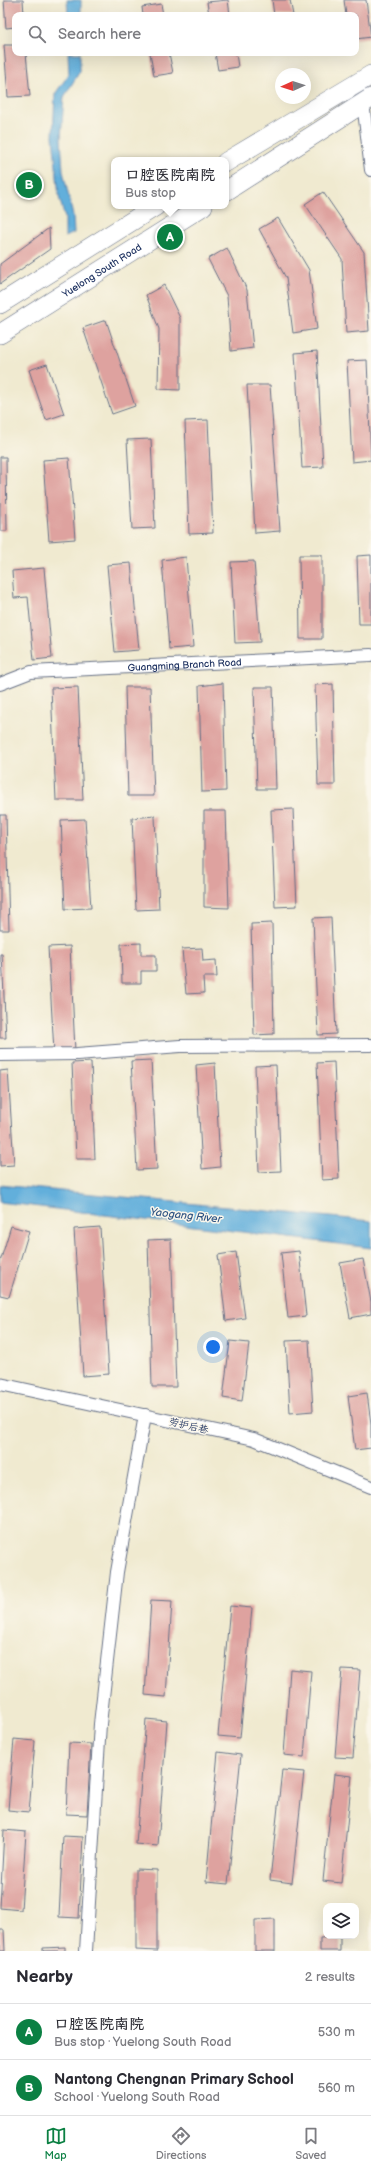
<!DOCTYPE html>
<meta charset="utf-8">
<style>
:root{--surface:#fff;--page:#f7f7f7;--text:#2b2b33;--muted:#7c7c81;--line:#e1e1e2;--accent:#0b8043}
body{margin:0;font-family:"Balsamiq Sans","LXGW WenKai TC",sans-serif;background:var(--page);color:var(--text)}
.controls{position:absolute;right:12px;bottom:12px;display:grid;overflow:hidden;border-radius:8px;box-shadow:0 4px 16px #0002}
.controls button{width:36px;height:36px;display:grid;place-items:center;padding:0;border:0;border-bottom:1px solid var(--line);background:var(--surface);color:var(--text);font:20px sans-serif}
.compass{position:absolute;left:275px;top:68px;width:36px;height:36px;border-radius:50%;background:var(--surface);box-shadow:0 4px 16px #0002;rotate:267deg}
.you{position:absolute;left:213px;top:1347px;width:14px;height:14px;margin:-10px;border:3px solid #fff;border-radius:50%;background:#1a73e8;box-shadow:0 0 0 6px #1a73e833}
.badge{display:grid;place-items:center;width:26px;height:26px;border-radius:50%;background:var(--accent);color:#fff;font-size:13px;font-weight:700}
.pin{position:absolute;translate:-50% -50%;border:2px solid #fff;box-shadow:0 1px 4px #0006}
.popup{position:absolute;left:111px;top:157px;width:118px;height:52px;box-sizing:border-box;display:grid;place-content:center;border-radius:8px;background:var(--surface);filter:drop-shadow(0 1px 3px #0005);font-size:13px;white-space:nowrap;color:var(--muted)}
.popup b{font-size:15px;color:var(--text)}
.popup::after{content:'';position:absolute;left:50%;top:100%;margin-left:-8px;border:8px solid transparent;border-top-color:var(--surface)}
.list{margin:0;padding:0;list-style:none}
h2{display:flex;justify-content:space-between;align-items:center;height:52px;margin:0;padding:0 16px;font-size:17px}
h2 small{font-size:13px;font-weight:400;color:var(--muted)}
.list li{display:grid;grid-template-columns:26px 1fr auto;gap:12px;align-items:center;box-sizing:border-box;height:56px;padding:0 16px;border-top:1px solid var(--line)}
.list b{display:block;font-size:15px;white-space:nowrap}
.list p{margin:0;font-size:13px;white-space:nowrap;color:var(--muted)}
.list em{font-size:13px;font-style:normal;color:var(--muted)}
.icon{flex:none;width:22px;height:22px;fill:none;stroke:currentColor;stroke-width:2;stroke-linecap:round;stroke-linejoin:round}
.map{position:relative;flex:none;width:371px;height:1951px;overflow:hidden}
.search{position:absolute;background:var(--surface);box-shadow:0 4px 16px #0002;left:12px;right:12px;top:12px;height:44px;display:flex;align-items:center;gap:10px;box-sizing:border-box;padding:0 14px;border-radius:8px;color:var(--muted);font-size:15px}
.sheet{height:164px;background:var(--surface)}
nav{display:flex;justify-content:space-around;align-items:center;box-sizing:border-box;height:56px;border-top:1px solid var(--line);background:var(--surface);font-size:11px;color:var(--muted)}
nav a{display:grid;justify-items:center;gap:2px}
nav .on{color:var(--accent)}
.map>svg:first-child{display:block}
.water{fill:#62afdb;stroke:#3e6f9c}
.building{fill:#dea29f}
.lines{fill:none;stroke-linecap:round;stroke-linejoin:round}
.minor-casing{stroke:#667086;stroke-width:14}
.primary-casing{stroke:#667086;stroke-width:20}
.minor{stroke:#fff;stroke-width:12}
.primary{stroke:#fff;stroke-width:19}
.labels{text-anchor:middle;stroke-width:3;stroke-linejoin:round;paint-order:stroke}
.street-label{font-size:10px;fill:#1b2f5e;stroke:#fbf7ec}
.water-label{font-size:11px;font-style:italic;fill:#305584;stroke:#fbf7ec}
</style>
<div class="map">
<svg width="371" height="1951" viewBox="0 0 371 1951">
<rect width="100%" height="100%" fill="#fbf7ec"/>
<filter id="ink" filterUnits="userSpaceOnUse"><feTurbulence type="fractalNoise" baseFrequency=".025" numOctaves="2"/><feDisplacementMap in="SourceGraphic" scale="8" xChannelSelector="R" yChannelSelector="G"/><feConvolveMatrix kernelMatrix="1 2 1 2 8 2 1 2 1" color-interpolation-filters="sRGB"/></filter>
<filter id="wash" filterUnits="userSpaceOnUse"><feTurbulence type="fractalNoise" baseFrequency=".012" numOctaves="4" result="noise"/><feDisplacementMap in="SourceGraphic" scale="16" xChannelSelector="R" yChannelSelector="G"/><feGaussianBlur stdDeviation="0.9" result="paint"/><feColorMatrix in="noise" values="0 0 0 0 0 0 0 0 0 0 0 0 0 0 0 0 0 1.4 0 .05"/><feComposite in="paint" operator="in"/></filter>
<g filter="url(#wash)">
<rect width="100%" height="100%" fill="#f0ead0"/>
<g class="water">
<path d="M 67,0 L 81,0 L 81,15 L 68,15 Z"/>
<path d="M 68,53 L 80,53 L 80,71 L 64,97 L 61,138 L 63,171 L 73,216 L 74,233 L 65,237 L 65,218 L 59,197 L 53,136 L 55,94 L 69,74 Z"/>
<path d="M 0,1185 L 371,1221 L 371,1248 L 0,1202 Z"/>
</g>
<g id="blocks">
<g class="building">
<path d="M 4,0 L 23,0 L 24,15 L 15,15 L 15,27 L 6,28 Z"/>
<path d="M 228,0 L 230,15 L 209,15 L 207,2 Z"/>
<path d="M 272,0 L 290,0 L 293,15 L 274,15 Z"/>
<path d="M 344,0 L 366,0 L 371,37 L 356,39 L 356,15 L 346,15 Z"/>
<path d="M 161,4 L 163,15 L 143,15 L 142,7 Z"/>
<path d="M 4,45 L 15,45 L 15,53 L 26,53 L 30,96 L 8,97 Z"/>
<path d="M 150,53 L 169,53 L 173,73 L 154,76 Z"/>
<path d="M 215,53 L 236,53 L 238,67 L 218,70 Z"/>
<path d="M 323,192 L 364,252 L 369,331 L 346,333 L 342,259 L 305,204 Z"/>
<path d="M 278,218 L 309,270 L 317,329 L 293,333 L 286,278 L 259,229 Z"/>
<path d="M 49,228 L 50,249 L 0,284 L 0,264 Z"/>
<path d="M 227,248 L 247,290 L 253,348 L 231,351 L 227,296 L 208,259 Z"/>
<path d="M 164,285 L 180,318 L 180,390 L 158,389 L 159,329 L 146,295 Z"/>
<path d="M 106,320 L 135,406 L 112,414 L 83,328 Z"/>
<path d="M 317,351 L 323,467 L 302,468 L 295,353 Z"/>
<path d="M 367,360 L 371,460 L 352,462 L 347,361 Z"/>
<path d="M 47,364 L 64,414 L 46,420 L 29,370 Z"/>
<path d="M 247,385 L 270,385 L 280,531 L 255,533 Z"/>
<path d="M 208,420 L 213,533 L 189,534 L 185,421 Z"/>
<path d="M 151,439 L 155,528 L 132,529 L 127,440 Z"/>
<path d="M 0,457 L 6,457 L 7,531 L 0,531 Z"/>
<path d="M 69,458 L 75,539 L 49,541 L 43,460 Z"/>
<path d="M 299,555 L 322,555 L 322,639 L 300,639 Z"/>
<path d="M 371,555 L 371,624 L 359,624 L 357,556 Z"/>
<path d="M 186,557 L 193,647 L 169,649 L 162,560 Z"/>
<path d="M 254,561 L 260,642 L 235,643 L 231,562 Z"/>
<path d="M 131,563 L 139,650 L 115,652 L 107,565 Z"/>
<path d="M 44,568 L 52,658 L 34,660 L 28,597 L 14,598 L 12,571 Z"/>
<path d="M 223,683 L 226,791 L 202,792 L 199,686 Z"/>
<path d="M 333,684 L 335,785 L 318,785 L 315,685 Z"/>
<path d="M 78,687 L 83,800 L 56,800 L 51,688 Z"/>
<path d="M 125,687 L 150,687 L 154,796 L 128,796 Z"/>
<path d="M 254,687 L 273,687 L 276,789 L 257,789 Z"/>
<path d="M 293,809 L 297,906 L 275,907 L 271,810 Z"/>
<path d="M 204,811 L 226,811 L 229,908 L 204,907 Z"/>
<path d="M 0,815 L 6,815 L 9,930 L 0,930 Z"/>
<path d="M 155,816 L 159,909 L 136,910 L 132,818 Z"/>
<path d="M 85,819 L 91,908 L 65,909 L 61,820 Z"/>
<path d="M 331,917 L 336,1034 L 318,1035 L 313,918 Z"/>
<path d="M 272,923 L 274,1034 L 254,1035 L 251,924 Z"/>
<path d="M 141,943 L 141,955 L 156,955 L 156,971 L 141,971 L 141,983 L 122,983 L 121,944 Z"/>
<path d="M 70,946 L 75,1051 L 54,1052 L 48,947 Z"/>
<path d="M 202,948 L 203,961 L 216,960 L 217,977 L 203,977 L 204,993 L 186,994 L 182,949 Z"/>
<path d="M 0,954 L 2,954 L 6,1038 L 0,1038 Z"/>
<path d="M 151,1060 L 157,1169 L 137,1170 L 131,1061 Z"/>
<path d="M 91,1062 L 95,1159 L 76,1159 L 72,1063 Z"/>
<path d="M 334,1062 L 339,1179 L 322,1180 L 317,1063 Z"/>
<path d="M 215,1063 L 220,1167 L 202,1169 L 196,1065 Z"/>
<path d="M 276,1065 L 281,1171 L 259,1172 L 255,1066 Z"/>
<path d="M 8,1070 L 14,1165 L 0,1166 L 0,1071 Z"/>
<path d="M 11,1226 L 29,1231 L 9,1297 L 0,1295 L 0,1262 Z"/>
<path d="M 100,1227 L 109,1374 L 83,1376 L 74,1229 Z"/>
<path d="M 171,1239 L 176,1387 L 152,1387 L 148,1240 Z"/>
<path d="M 299,1251 L 306,1316 L 288,1318 L 281,1253 Z"/>
<path d="M 236,1252 L 245,1318 L 226,1321 L 218,1255 Z"/>
<path d="M 363,1259 L 371,1302 L 371,1314 L 350,1318 L 340,1263 Z"/>
<path d="M 309,1340 L 313,1411 L 290,1413 L 286,1341 Z"/>
<path d="M 230,1341 L 249,1343 L 242,1401 L 223,1398 Z"/>
<path d="M 367,1393 L 371,1424 L 371,1448 L 355,1450 L 348,1396 Z"/>
<path d="M 151,1600 L 172,1601 L 166,1697 L 145,1695 Z"/>
<path d="M 230,1606 L 252,1608 L 240,1738 L 218,1736 Z"/>
<path d="M 290,1669 L 311,1671 L 304,1757 L 284,1755 Z"/>
<path d="M 342,1669 L 360,1670 L 353,1758 L 335,1757 Z"/>
<path d="M 146,1719 L 167,1721 L 158,1846 L 136,1844 Z"/>
<path d="M 14,1739 L 35,1741 L 29,1812 L 8,1810 Z"/>
<path d="M 69,1743 L 91,1744 L 87,1815 L 66,1814 Z"/>
<path d="M 218,1752 L 241,1755 L 228,1884 L 206,1882 Z"/>
<path d="M 282,1770 L 304,1772 L 292,1883 L 270,1880 Z"/>
<path d="M 334,1774 L 352,1776 L 341,1883 L 323,1881 Z"/>
<path d="M 4,1830 L 26,1832 L 21,1910 L 0,1908 Z"/>
<path d="M 63,1836 L 83,1837 L 79,1918 L 59,1917 Z"/>
<path d="M 136,1869 L 157,1870 L 157,1951 L 136,1950 Z"/>
<path d="M 275,1919 L 275,1951 L 255,1951 L 255,1920 Z"/>
<path d="M 0,1930 L 4,1930 L 5,1951 L 0,1951 Z"/>
<path d="M 340,1937 L 340,1951 L 320,1951 L 320,1938 Z"/>
<path d="M 65,1947 L 65,1951 L 43,1951 L 43,1948 Z"/>
</g>
</g>
</g>
<g filter="url(#ink)">
<use href="#blocks" fill-opacity="0" stroke="#667086" stroke-width="1"/>
<g class="lines">
<g class="minor-casing">
<g id="minor">
<path d="M 363,102 L 371,170"/>
<path id="s1" d="M 0,684 L 31,672 L 371,655"/>
<path d="M 0,1055 L 77,1054 L 180,1046 L 371,1045"/>
<path d="M 0,1384 L 254,1439 L 371,1487"/>
<path d="M 86,1951 L 100,1724 L 117,1572 L 145,1415"/>
</g>
</g>
<g class="primary-casing">
<g id="primary">
<path d="M 226,162 L 371,75"/>
<path d="M 226,191 L 371,98"/>
<path d="M 0,304 L 156,206"/>
<path id="s2" d="M 0,334 L 203,206"/>
</g>
</g>
<use href="#minor" class="minor"/>
<use href="#primary" class="primary"/>
</g>
</g>
<g class="labels">
<g class="street-label">
<text dy="4" stroke="none"><textPath href="#s2" startOffset="120">Yuelong South Road</textPath></text>
<text dy="4" stroke="none"><textPath href="#s1" startOffset="187">Guangming Branch Road</textPath></text>
<text transform="translate(189 1425) rotate(13)" y="4">劳护后巷</text>
</g>
<g class="water-label">
<text transform="translate(186 1215) rotate(6)" y="4">Yaogang River</text>
</g>
</g>
</svg>
<div class="controls">
<button><svg class="icon" aria-label="layers" viewBox="0 0 24 24"><path d="M12 4l9 5-9 5-9-5zM3 14l9 5 9-5"/></svg></button>
</div>
<svg class="compass" viewBox="-18 -18 36 36"><path d="M0-13l5 13h-10z" fill="#e53935"/><path d="M0 13l5-13h-10z" fill="#7c7c81"/></svg>
<div class="you"></div>
<div class="pin badge" style="left:170px;top:237px">A</div>
<div class="popup"><b>口腔医院南院</b>Bus stop</div>
<div class="pin badge" style="left:29px;top:185px">B</div>
<div class="search"><svg class="icon" aria-label="search" viewBox="0 0 24 24"><circle cx="10" cy="10" r="6"/><path d="M15 15l6 6"/></svg>Search here</div>
</div>
<section class="sheet">
<h2>Nearby<small>2 results</small></h2>
<ul class="list">
<li><span class="badge">A</span><div><b>口腔医院南院</b><p>Bus stop · Yuelong South Road</p></div><em>530 m</em></li>
<li><span class="badge">B</span><div><b>Nantong Chengnan Primary School</b><p>School · Yuelong South Road</p></div><em>560 m</em></li>
</ul>
</section>
<nav>
<a class="on"><svg class="icon" aria-label="map" viewBox="0 0 24 24"><path d="M3 6l6-2 6 2 6-2v14l-6 2-6-2-6 2zM9 4v14M15 6v14"/></svg>Map</a>
<a><svg class="icon" aria-label="directions" viewBox="0 0 24 24"><path d="M12 3l9 9-9 9-9-9zM9 14v-3h6M13 9l2 2-2 2"/></svg>Directions</a>
<a><svg class="icon" aria-label="saved" viewBox="0 0 24 24"><path d="M7 4h10v16l-5-4-5 4z"/></svg>Saved</a>
</nav>
